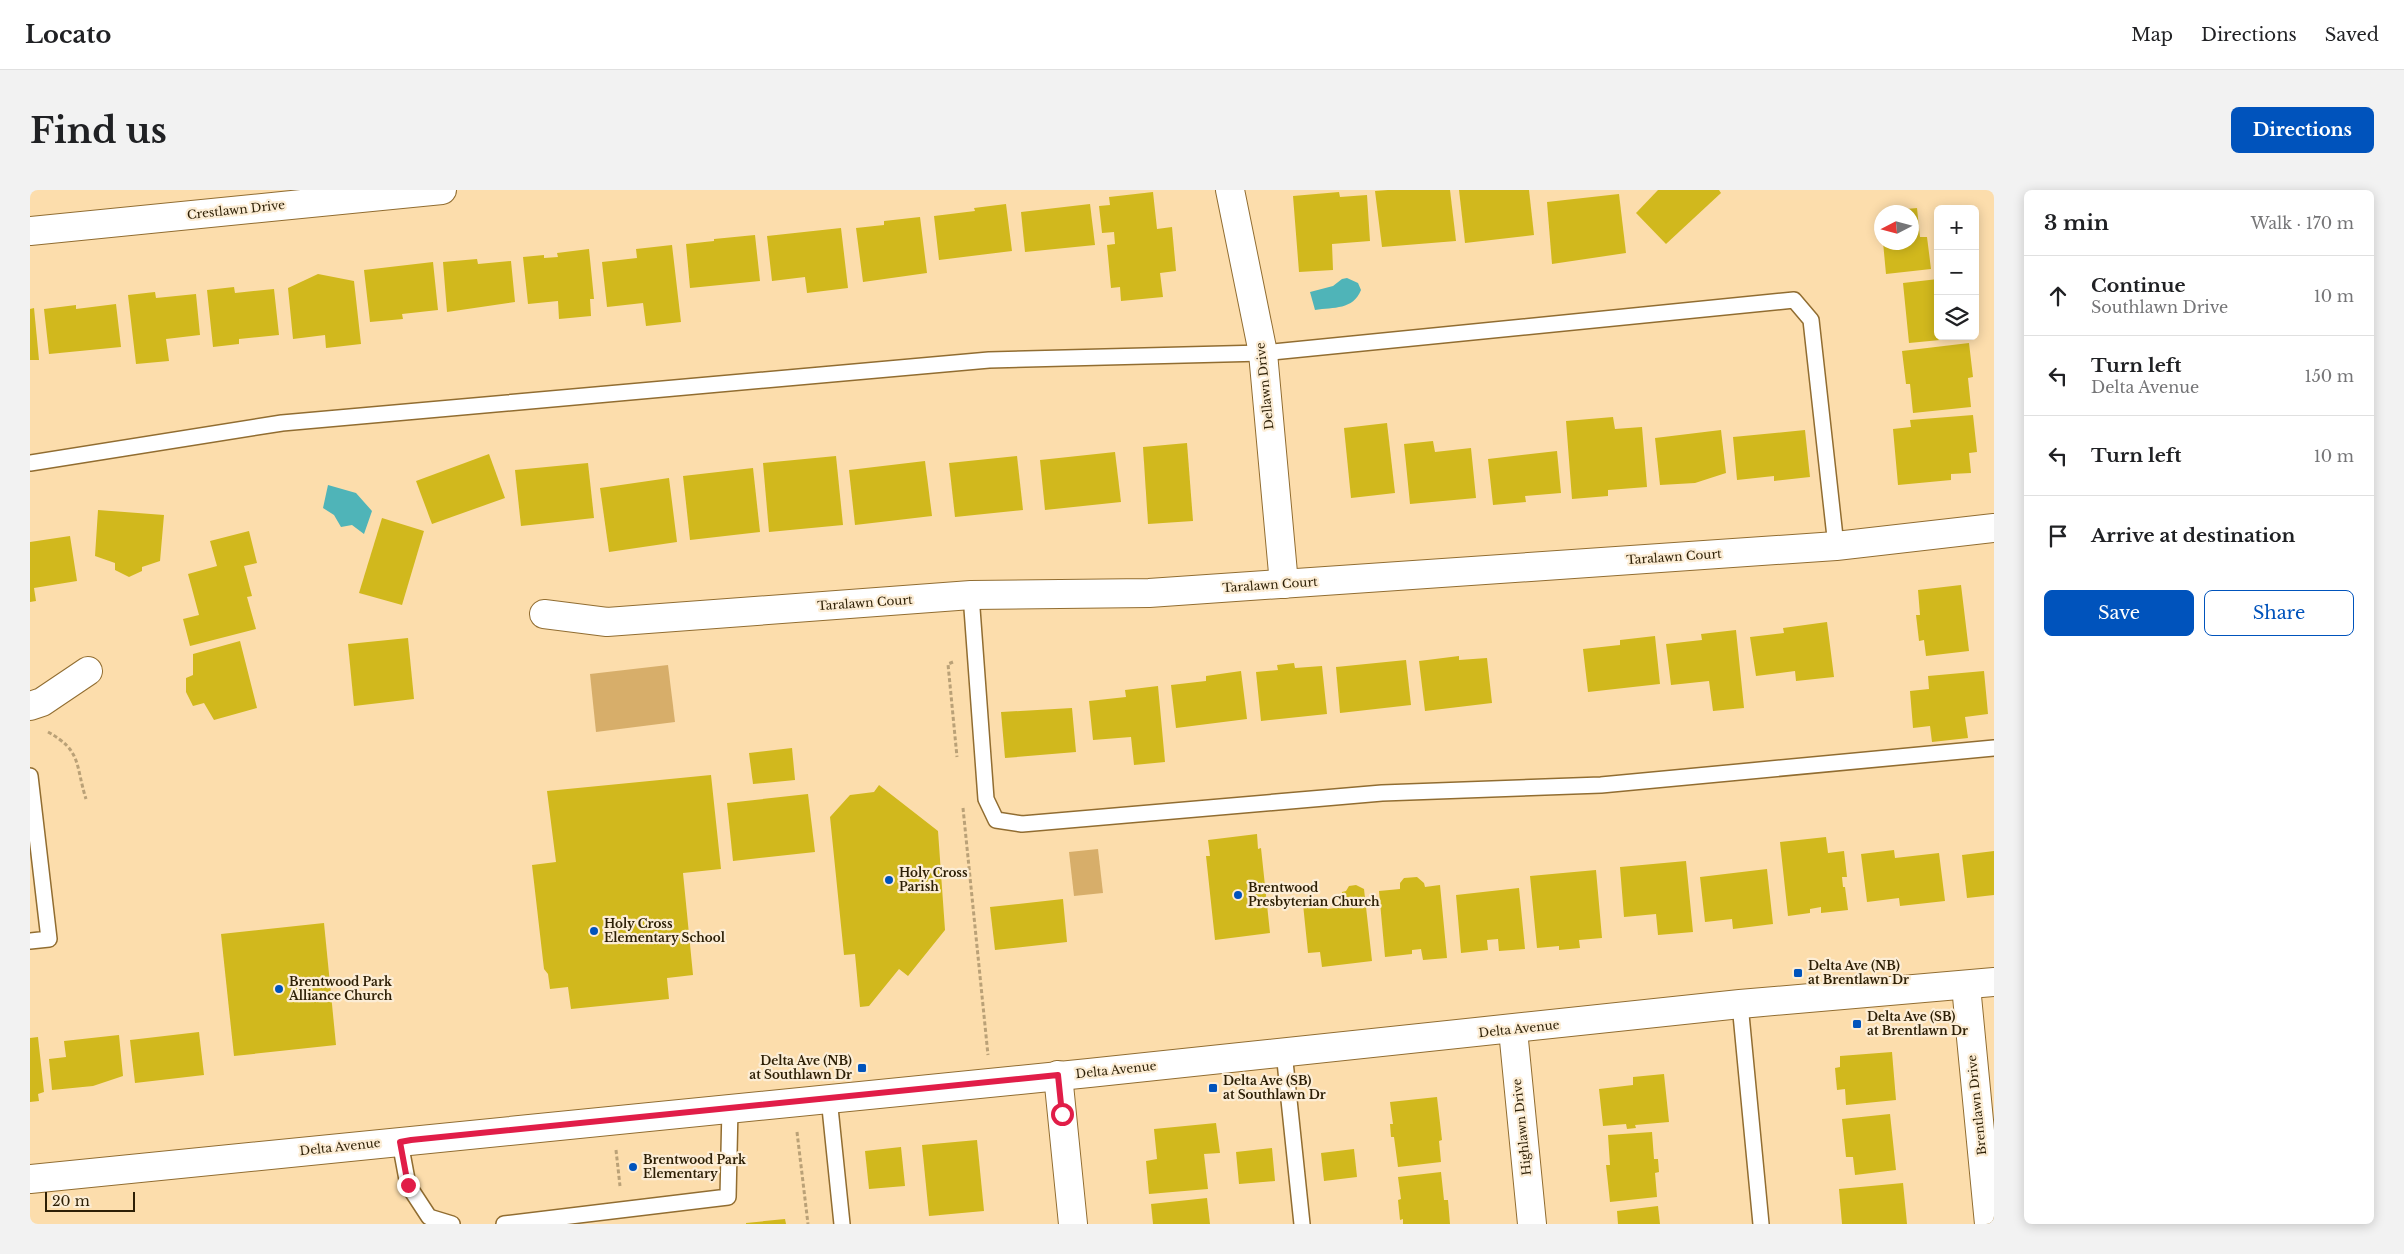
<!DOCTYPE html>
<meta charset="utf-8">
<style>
:root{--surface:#fff;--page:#f2f2f2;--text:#202124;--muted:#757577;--line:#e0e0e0;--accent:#0053bc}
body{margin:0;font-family:"Libre Baskerville",serif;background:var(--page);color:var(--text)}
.controls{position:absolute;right:15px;top:15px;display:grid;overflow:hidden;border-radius:8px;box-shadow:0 2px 12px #0003}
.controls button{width:45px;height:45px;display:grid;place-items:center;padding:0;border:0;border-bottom:1px solid var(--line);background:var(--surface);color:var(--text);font:25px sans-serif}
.compass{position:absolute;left:1844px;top:15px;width:45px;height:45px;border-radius:50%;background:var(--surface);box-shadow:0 2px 12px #0003;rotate:264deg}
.scale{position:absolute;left:15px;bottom:12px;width:90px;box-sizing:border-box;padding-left:5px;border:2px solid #2d1f05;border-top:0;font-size:14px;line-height:18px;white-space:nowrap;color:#2d1f05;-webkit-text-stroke:4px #fcedd5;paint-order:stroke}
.stop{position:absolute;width:15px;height:15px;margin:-11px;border:4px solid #e11d48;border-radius:50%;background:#fff}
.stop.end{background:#e11d48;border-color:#fff;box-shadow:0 1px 5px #0008}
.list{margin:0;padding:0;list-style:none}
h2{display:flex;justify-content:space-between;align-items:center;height:65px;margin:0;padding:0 20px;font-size:21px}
h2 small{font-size:16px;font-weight:400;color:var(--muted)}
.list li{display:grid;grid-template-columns:32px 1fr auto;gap:15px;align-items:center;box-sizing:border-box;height:80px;padding:0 20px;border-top:1px solid var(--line)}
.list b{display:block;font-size:19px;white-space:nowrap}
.list p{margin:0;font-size:16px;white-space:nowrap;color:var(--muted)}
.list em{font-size:16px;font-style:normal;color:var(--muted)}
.actions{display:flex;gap:10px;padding:15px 20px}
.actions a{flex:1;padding:11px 0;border:1px solid var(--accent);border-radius:8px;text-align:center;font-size:18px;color:var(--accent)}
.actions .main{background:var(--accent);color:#fff}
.icon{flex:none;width:28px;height:28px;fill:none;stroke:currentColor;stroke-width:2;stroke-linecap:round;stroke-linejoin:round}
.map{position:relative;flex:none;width:1964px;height:1034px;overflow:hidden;border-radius:8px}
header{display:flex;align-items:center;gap:30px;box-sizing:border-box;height:70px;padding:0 25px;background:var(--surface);border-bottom:1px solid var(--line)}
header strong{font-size:24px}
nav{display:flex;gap:28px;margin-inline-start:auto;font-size:18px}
.intro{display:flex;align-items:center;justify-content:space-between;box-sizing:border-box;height:120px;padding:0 30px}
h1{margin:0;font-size:35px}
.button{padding:12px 22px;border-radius:8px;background:var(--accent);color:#fff;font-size:18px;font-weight:700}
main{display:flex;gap:30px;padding:0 30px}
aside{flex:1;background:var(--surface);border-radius:8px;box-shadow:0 2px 12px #0003}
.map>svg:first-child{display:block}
.green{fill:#d7ae6a}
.water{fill:#4fb4b8}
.building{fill:#d1b81d}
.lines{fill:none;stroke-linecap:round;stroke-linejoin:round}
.service-casing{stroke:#916d31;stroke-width:18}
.minor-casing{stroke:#916d31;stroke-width:30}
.tertiary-casing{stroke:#916d31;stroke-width:30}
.path{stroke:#baa177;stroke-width:3;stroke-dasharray:4 2.5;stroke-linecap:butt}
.service{stroke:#fff;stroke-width:15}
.minor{stroke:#fff;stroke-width:28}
.tertiary{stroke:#fff;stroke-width:28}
.route{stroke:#e11d48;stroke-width:6}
.poi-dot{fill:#0053bc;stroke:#fcedd5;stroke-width:2}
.labels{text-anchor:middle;stroke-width:4.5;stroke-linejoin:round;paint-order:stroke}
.street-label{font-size:12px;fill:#2d1f05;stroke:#fcedd5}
.poi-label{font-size:12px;font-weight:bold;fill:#2d1f05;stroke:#fcedd5;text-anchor:start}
</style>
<header>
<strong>Locato</strong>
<nav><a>Map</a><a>Directions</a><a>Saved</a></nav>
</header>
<div class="intro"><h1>Find us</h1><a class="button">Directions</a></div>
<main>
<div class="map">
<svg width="1964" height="1034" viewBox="0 0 1964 1034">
<rect width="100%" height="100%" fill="#fcddac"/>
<g class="green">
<path d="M 638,475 L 645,532 L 566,542 L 560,484 Z"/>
<path d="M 1068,659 L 1073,703 L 1044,706 L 1039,662 Z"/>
</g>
<g class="water">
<path d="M 1317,88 L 1328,93 L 1331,100 C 1323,120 1304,117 1285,120 L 1280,102 L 1303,96 L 1312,89 Z"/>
<path d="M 298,295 L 326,303 L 342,321 L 334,344 L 322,335 L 311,337 L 304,325 L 293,318 Z"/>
</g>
<g class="building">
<path d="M 1358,0 L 1420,0 L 1426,51 L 1352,57 L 1345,1 Z"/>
<path d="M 1429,0 L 1499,0 L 1504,45 L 1435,53 Z"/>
<path d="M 1628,0 L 1689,0 L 1691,3 L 1636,54 L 1606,23 Z"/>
<path d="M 1123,2 L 1127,39 L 1142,37 L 1146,81 L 1130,83 L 1133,107 L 1091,111 L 1090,97 L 1081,98 L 1077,55 L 1085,54 L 1084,42 L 1072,43 L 1069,16 L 1080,15 L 1079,7 Z"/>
<path d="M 1309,2 L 1310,7 L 1337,5 L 1340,51 L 1302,54 L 1303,80 L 1269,82 L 1263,6 Z"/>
<path d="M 1589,4 L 1596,63 L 1522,74 L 1517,12 Z"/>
<path d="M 976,14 L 982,61 L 909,70 L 904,26 L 945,21 L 944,18 Z"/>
<path d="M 1060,14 L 1065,55 L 995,62 L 991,22 Z"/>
<path d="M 1887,18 L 1890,47 L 1897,47 L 1901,79 L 1856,84 L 1853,52 L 1882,52 L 1882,22 L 1855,21 Z"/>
<path d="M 890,27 L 897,83 L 833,92 L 826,38 L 854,35 L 854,31 Z"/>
<path d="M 811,38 L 818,98 L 777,103 L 775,87 L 742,91 L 737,46 Z"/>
<path d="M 725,45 L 730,91 L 660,98 L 656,54 L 684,51 L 684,49 Z"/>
<path d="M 642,55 L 651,132 L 616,136 L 613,113 L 577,117 L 572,72 L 607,68 L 606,59 Z"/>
<path d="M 559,59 L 564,109 L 560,109 L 561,126 L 529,129 L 528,111 L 498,114 L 493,67 L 514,65 L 514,68 L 528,67 L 527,63 Z"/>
<path d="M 447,69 L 448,74 L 481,71 L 485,112 L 417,122 L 413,72 Z"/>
<path d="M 403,72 L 408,120 L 372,124 L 373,129 L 340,132 L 334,80 Z"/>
<path d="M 288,84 L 324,91 L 331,154 L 296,158 L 295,145 L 263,149 L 258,98 Z"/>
<path d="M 1908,89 L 1908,146 L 1931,148 L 1879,153 L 1873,93 Z"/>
<path d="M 204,97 L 205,103 L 244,99 L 249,145 L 209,149 L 209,154 L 183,157 L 177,100 Z"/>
<path d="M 125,102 L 126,108 L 166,104 L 170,145 L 136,149 L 139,171 L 106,174 L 98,105 Z"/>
<path d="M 86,114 L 91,157 L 19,164 L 14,119 L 46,115 L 46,119 Z"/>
<path d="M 4,118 L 9,170 L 0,170 L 0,119 Z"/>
<path d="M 1939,153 L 1943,187 L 1938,188 L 1941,217 L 1883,223 L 1880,194 L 1876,194 L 1872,161 Z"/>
<path d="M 1943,225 L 1947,262 L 1939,263 L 1941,283 L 1921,284 L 1921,290 L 1868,295 L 1863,239 L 1881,237 L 1880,230 Z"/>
<path d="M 1583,227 L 1585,239 L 1612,237 L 1617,297 L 1578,300 L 1578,306 L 1542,309 L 1536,231 Z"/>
<path d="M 1357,233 L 1365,303 L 1321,308 L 1314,238 Z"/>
<path d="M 1691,240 L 1696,283 L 1665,293 L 1630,295 L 1625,248 Z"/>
<path d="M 1775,240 L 1780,287 L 1744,291 L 1744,286 L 1707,290 L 1703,247 Z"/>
<path d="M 1403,251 L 1405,262 L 1441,258 L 1446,308 L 1380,314 L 1374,254 Z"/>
<path d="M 1157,253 L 1163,331 L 1118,334 L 1113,257 Z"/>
<path d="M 1527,261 L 1531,303 L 1495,306 L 1496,312 L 1463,315 L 1458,269 Z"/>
<path d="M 1085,262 L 1091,312 L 1015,320 L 1010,270 Z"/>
<path d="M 459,264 L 475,308 L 402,334 L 386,291 Z"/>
<path d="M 806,266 L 813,335 L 739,342 L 733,273 Z"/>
<path d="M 987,266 L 993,320 L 925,327 L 919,273 Z"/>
<path d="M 895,271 L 902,326 L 825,335 L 819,280 Z"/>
<path d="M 558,273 L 564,328 L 491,336 L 485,280 Z"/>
<path d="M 723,278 L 730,342 L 660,350 L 653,286 Z"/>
<path d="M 639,288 L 647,352 L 579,362 L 570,298 Z"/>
<path d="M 68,320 L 134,325 L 130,371 L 112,377 L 112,381 L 99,387 L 85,380 L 85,373 L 65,366 Z"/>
<path d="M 352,328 L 394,341 L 372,415 L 329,403 Z"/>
<path d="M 219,341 L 227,373 L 214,376 L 222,406 L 217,407 L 226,439 L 160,456 L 153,429 L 169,425 L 158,384 L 187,376 L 180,351 Z"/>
<path d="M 40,346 L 47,391 L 4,398 L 6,411 L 0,412 L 0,352 Z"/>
<path d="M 1931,395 L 1939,461 L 1896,466 L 1894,450 L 1889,451 L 1886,425 L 1890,425 L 1888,400 Z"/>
<path d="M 1797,432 L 1804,487 L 1766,491 L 1765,481 L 1726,486 L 1720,447 L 1754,443 L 1753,438 Z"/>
<path d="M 1706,440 L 1714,518 L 1683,521 L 1679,491 L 1641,495 L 1636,454 L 1672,450 L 1671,444 Z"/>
<path d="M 1625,446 L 1630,494 L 1558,502 L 1553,459 L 1590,455 L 1590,450 Z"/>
<path d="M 378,448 L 384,509 L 324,516 L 318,454 Z"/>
<path d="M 210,451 L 227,518 L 184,530 L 174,513 L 163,516 L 156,502 L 156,488 L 163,485 L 163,464 Z"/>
<path d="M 1429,466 L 1429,470 L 1457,468 L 1462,513 L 1395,521 L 1389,471 Z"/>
<path d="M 1376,470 L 1381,515 L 1310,523 L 1306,477 Z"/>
<path d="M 1264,473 L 1265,478 L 1292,476 L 1297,524 L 1231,531 L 1226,482 L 1248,480 L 1247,475 Z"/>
<path d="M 1211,481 L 1217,529 L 1146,538 L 1141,495 L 1176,491 L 1176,486 Z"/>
<path d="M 1954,481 L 1958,524 L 1935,527 L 1938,548 L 1902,552 L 1900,536 L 1883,538 L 1880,501 L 1899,499 L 1898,486 Z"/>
<path d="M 1128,496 L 1135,572 L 1104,575 L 1101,547 L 1063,550 L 1059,511 L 1096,507 L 1095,500 Z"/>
<path d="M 1042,518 L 1046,562 L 975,568 L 971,522 Z"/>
<path d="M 762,558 L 765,590 L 723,594 L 719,563 Z"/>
<path d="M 681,585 L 691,679 L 653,683 L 663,785 L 637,788 L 639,809 L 541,819 L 538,797 L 520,799 L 518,784 L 514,779 L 502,675 L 526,672 L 517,601 Z"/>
<path d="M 849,595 L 908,641 L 915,740 L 878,786 L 869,779 L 839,816 L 830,817 L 825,764 L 814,765 L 800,627 L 820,605 L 844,602 Z"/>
<path d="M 778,604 L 785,662 L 703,671 L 697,613 Z"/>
<path d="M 1227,644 L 1228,659 L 1231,658 L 1240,743 L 1185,750 L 1176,666 L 1180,666 L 1178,650 Z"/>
<path d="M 1796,647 L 1798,663 L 1814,661 L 1817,687 L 1812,687 L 1813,697 L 1815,697 L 1818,720 L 1791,723 L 1791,717 L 1780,719 L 1780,723 L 1758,726 L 1750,652 Z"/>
<path d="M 1864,660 L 1865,668 L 1909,663 L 1915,711 L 1870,716 L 1869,708 L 1837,712 L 1831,664 Z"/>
<path d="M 1964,661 L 1964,705 L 1937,708 L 1932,665 Z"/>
<path d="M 1656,671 L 1663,742 L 1628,745 L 1626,724 L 1594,727 L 1590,677 Z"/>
<path d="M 1737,679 L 1743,734 L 1703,739 L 1702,729 L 1675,732 L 1670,687 Z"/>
<path d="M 1566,680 L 1572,748 L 1549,750 L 1550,758 L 1529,760 L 1529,756 L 1507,758 L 1500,686 Z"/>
<path d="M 1387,687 L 1394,693 L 1395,697 L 1410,695 L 1417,768 L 1393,770 L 1391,759 L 1382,760 L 1382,764 L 1355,767 L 1349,701 L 1370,699 L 1370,693 L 1374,688 Z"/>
<path d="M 1326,695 L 1334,699 L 1342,771 L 1292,777 L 1290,762 L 1278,763 L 1273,714 L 1296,711 L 1297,719 L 1314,717 L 1312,702 L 1316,701 L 1319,696 Z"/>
<path d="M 1489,698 L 1495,759 L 1469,761 L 1468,749 L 1457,750 L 1458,760 L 1431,763 L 1426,705 Z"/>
<path d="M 1033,709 L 1037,752 L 965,760 L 960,717 Z"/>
<path d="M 294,733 L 306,855 L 204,866 L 191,744 Z"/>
<path d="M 169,842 L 174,885 L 105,893 L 100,850 Z"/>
<path d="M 89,845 L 93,886 L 63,896 L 22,900 L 19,869 L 36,867 L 34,851 Z"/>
<path d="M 8,847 L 14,902 L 8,904 L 9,911 L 0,912 L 0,848 Z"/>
<path d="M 1862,862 L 1866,910 L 1816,915 L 1815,899 L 1807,900 L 1805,878 L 1810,877 L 1810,866 Z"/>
<path d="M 1634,884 L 1639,932 L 1605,935 L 1606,938 L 1597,939 L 1596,934 L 1573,936 L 1569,899 L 1603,895 L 1603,887 Z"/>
<path d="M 1407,907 L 1412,950 L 1409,951 L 1411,972 L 1368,977 L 1364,947 L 1361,947 L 1360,934 L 1363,934 L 1360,912 Z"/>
<path d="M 1860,924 L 1866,980 L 1825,985 L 1823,967 L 1816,967 L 1812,929 Z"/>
<path d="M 1186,933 L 1190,963 L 1174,964 L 1178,999 L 1119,1004 L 1116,971 L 1127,969 L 1124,939 Z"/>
<path d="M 1622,942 L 1624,969 L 1628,969 L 1629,982 L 1625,983 L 1627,1007 L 1580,1012 L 1576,975 L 1580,975 L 1578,945 Z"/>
<path d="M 947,950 L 954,1021 L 899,1026 L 892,955 Z"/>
<path d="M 871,957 L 875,996 L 839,999 L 835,961 Z"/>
<path d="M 1242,958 L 1245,991 L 1209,994 L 1206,962 Z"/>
<path d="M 1324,959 L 1327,987 L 1294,991 L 1291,963 Z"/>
<path d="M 1411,982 L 1414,1010 L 1418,1010 L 1420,1034 L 1373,1034 L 1373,1029 L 1370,1030 L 1368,1010 L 1371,1009 L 1368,987 Z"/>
<path d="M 1873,993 L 1877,1034 L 1812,1034 L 1809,999 Z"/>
<path d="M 1177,1008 L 1180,1034 L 1123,1034 L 1121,1014 Z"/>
<path d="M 1628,1016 L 1630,1034 L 1588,1034 L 1587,1021 Z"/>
<path d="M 755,1029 L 756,1034 L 716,1034 L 716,1033 Z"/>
</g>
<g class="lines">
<g class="service-casing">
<g id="service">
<path d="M 0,273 L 252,233 L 959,170 L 1233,163 L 1764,110 L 1781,130 L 1806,356"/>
<path d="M 941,405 L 956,609 L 966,630 L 992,634 L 1352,603 L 1571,595 L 1964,558"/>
<path d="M 0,586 L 19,749 L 0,751"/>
<path d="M 1710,814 L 1731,1034"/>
<path d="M 1254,862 L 1272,1034"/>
<path d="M 799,908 L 812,1034"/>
<path d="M 370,952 L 378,995 L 399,1027 L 422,1034"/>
<path d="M 474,1034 L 698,1007 L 700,918"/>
</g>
</g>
<g class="minor-casing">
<g id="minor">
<path d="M 1200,0 L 1233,163 L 1254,394"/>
<path d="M 0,41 L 412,0"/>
<path d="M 514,424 L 577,432 L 941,405 L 1119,403 L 1806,356 L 1964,338"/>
<path d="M 0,516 L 12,512 L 58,481"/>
<path d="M 1483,840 L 1502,1034"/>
<path d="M 1028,885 L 1043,1034"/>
</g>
</g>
<g class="tertiary-casing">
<g id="tertiary">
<path d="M 1936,796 L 1959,1034"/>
<path d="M 0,989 L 1059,883 L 1710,814 L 1964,792"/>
</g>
</g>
<g class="path">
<path d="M 923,472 L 918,474 L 927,567"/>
<path d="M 18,542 C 52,561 45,574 56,609"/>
<path d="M 933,618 L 958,865"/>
<path d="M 767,942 L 778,1034"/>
<path d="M 586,960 L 590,996"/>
</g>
<use href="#service" class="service"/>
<use href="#minor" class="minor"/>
<use href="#tertiary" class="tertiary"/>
</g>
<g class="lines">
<path class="route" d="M 378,995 L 370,952 L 381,950 L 1028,885 L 1032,924"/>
</g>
<g class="poi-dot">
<circle cx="859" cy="690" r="5"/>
<circle cx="1208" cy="705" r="5"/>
<circle cx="564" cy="741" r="5"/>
<rect x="1763" y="778" width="10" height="10" rx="2.5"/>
<circle cx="249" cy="799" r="5"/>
<rect x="1822" y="829" width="10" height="10" rx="2.5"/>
<rect x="827" y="873" width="10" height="10" rx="2.5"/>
<rect x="1178" y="893" width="10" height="10" rx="2.5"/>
<circle cx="603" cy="977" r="5"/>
</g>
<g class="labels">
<g class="street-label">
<text transform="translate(206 20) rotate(-6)" y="4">Crestlawn Drive</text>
<text transform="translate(1235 196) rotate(-96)" y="4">Dellawn Drive</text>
<text transform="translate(1644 367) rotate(-4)" y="4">Taralawn Court</text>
<text transform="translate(1240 395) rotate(-4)" y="4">Taralawn Court</text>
<text transform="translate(835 413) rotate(-4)" y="4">Taralawn Court</text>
<text transform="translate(1489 839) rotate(-6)" y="4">Delta Avenue</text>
<text transform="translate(1086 880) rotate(-6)" y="4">Delta Avenue</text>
<text transform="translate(1947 915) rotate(-96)" y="4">Brentlawn Drive</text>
<text transform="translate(1492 937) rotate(-96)" y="4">Highlawn Drive</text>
<text transform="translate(310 957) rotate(-6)" y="4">Delta Avenue</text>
</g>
<g class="poi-label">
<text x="869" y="687">Holy Cross<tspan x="869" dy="14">Parish</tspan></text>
<text x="1218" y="702">Brentwood<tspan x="1218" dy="14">Presbyterian Church</tspan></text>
<text x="574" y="738">Holy Cross<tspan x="574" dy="14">Elementary School</tspan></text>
<text x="1778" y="780">Delta Ave (NB)<tspan x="1778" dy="14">at Brentlawn Dr</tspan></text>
<text x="259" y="796">Brentwood Park<tspan x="259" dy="14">Alliance Church</tspan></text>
<text x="1837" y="831">Delta Ave (SB)<tspan x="1837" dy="14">at Brentlawn Dr</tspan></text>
<text x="822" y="875" text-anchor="end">Delta Ave (NB)<tspan x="822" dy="14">at Southlawn Dr</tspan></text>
<text x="1193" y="895">Delta Ave (SB)<tspan x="1193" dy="14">at Southlawn Dr</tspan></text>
<text x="613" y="974">Brentwood Park<tspan x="613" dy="14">Elementary</tspan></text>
</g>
</g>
</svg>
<div class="controls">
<button>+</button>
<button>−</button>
<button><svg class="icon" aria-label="layers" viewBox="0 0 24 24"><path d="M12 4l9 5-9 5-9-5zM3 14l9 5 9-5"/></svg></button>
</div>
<svg class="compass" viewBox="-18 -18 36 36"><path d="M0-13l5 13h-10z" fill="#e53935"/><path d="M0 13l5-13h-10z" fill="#757577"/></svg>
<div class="scale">20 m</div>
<div class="stop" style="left:1032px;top:924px"></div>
<div class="stop end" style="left:378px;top:995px"></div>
</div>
<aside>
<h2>3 min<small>Walk · 170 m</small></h2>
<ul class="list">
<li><svg class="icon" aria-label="ahead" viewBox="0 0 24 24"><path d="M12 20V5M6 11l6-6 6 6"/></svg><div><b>Continue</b><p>Southlawn Drive</p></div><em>10 m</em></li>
<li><svg class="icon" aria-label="left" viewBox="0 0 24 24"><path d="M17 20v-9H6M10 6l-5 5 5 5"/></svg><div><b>Turn left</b><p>Delta Avenue</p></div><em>150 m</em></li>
<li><svg class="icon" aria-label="left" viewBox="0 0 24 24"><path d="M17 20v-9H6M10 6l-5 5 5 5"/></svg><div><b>Turn left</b></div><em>10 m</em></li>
<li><svg class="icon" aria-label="arrive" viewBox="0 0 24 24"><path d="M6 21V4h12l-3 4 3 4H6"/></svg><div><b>Arrive at destination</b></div></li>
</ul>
<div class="actions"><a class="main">Save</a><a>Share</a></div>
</aside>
</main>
